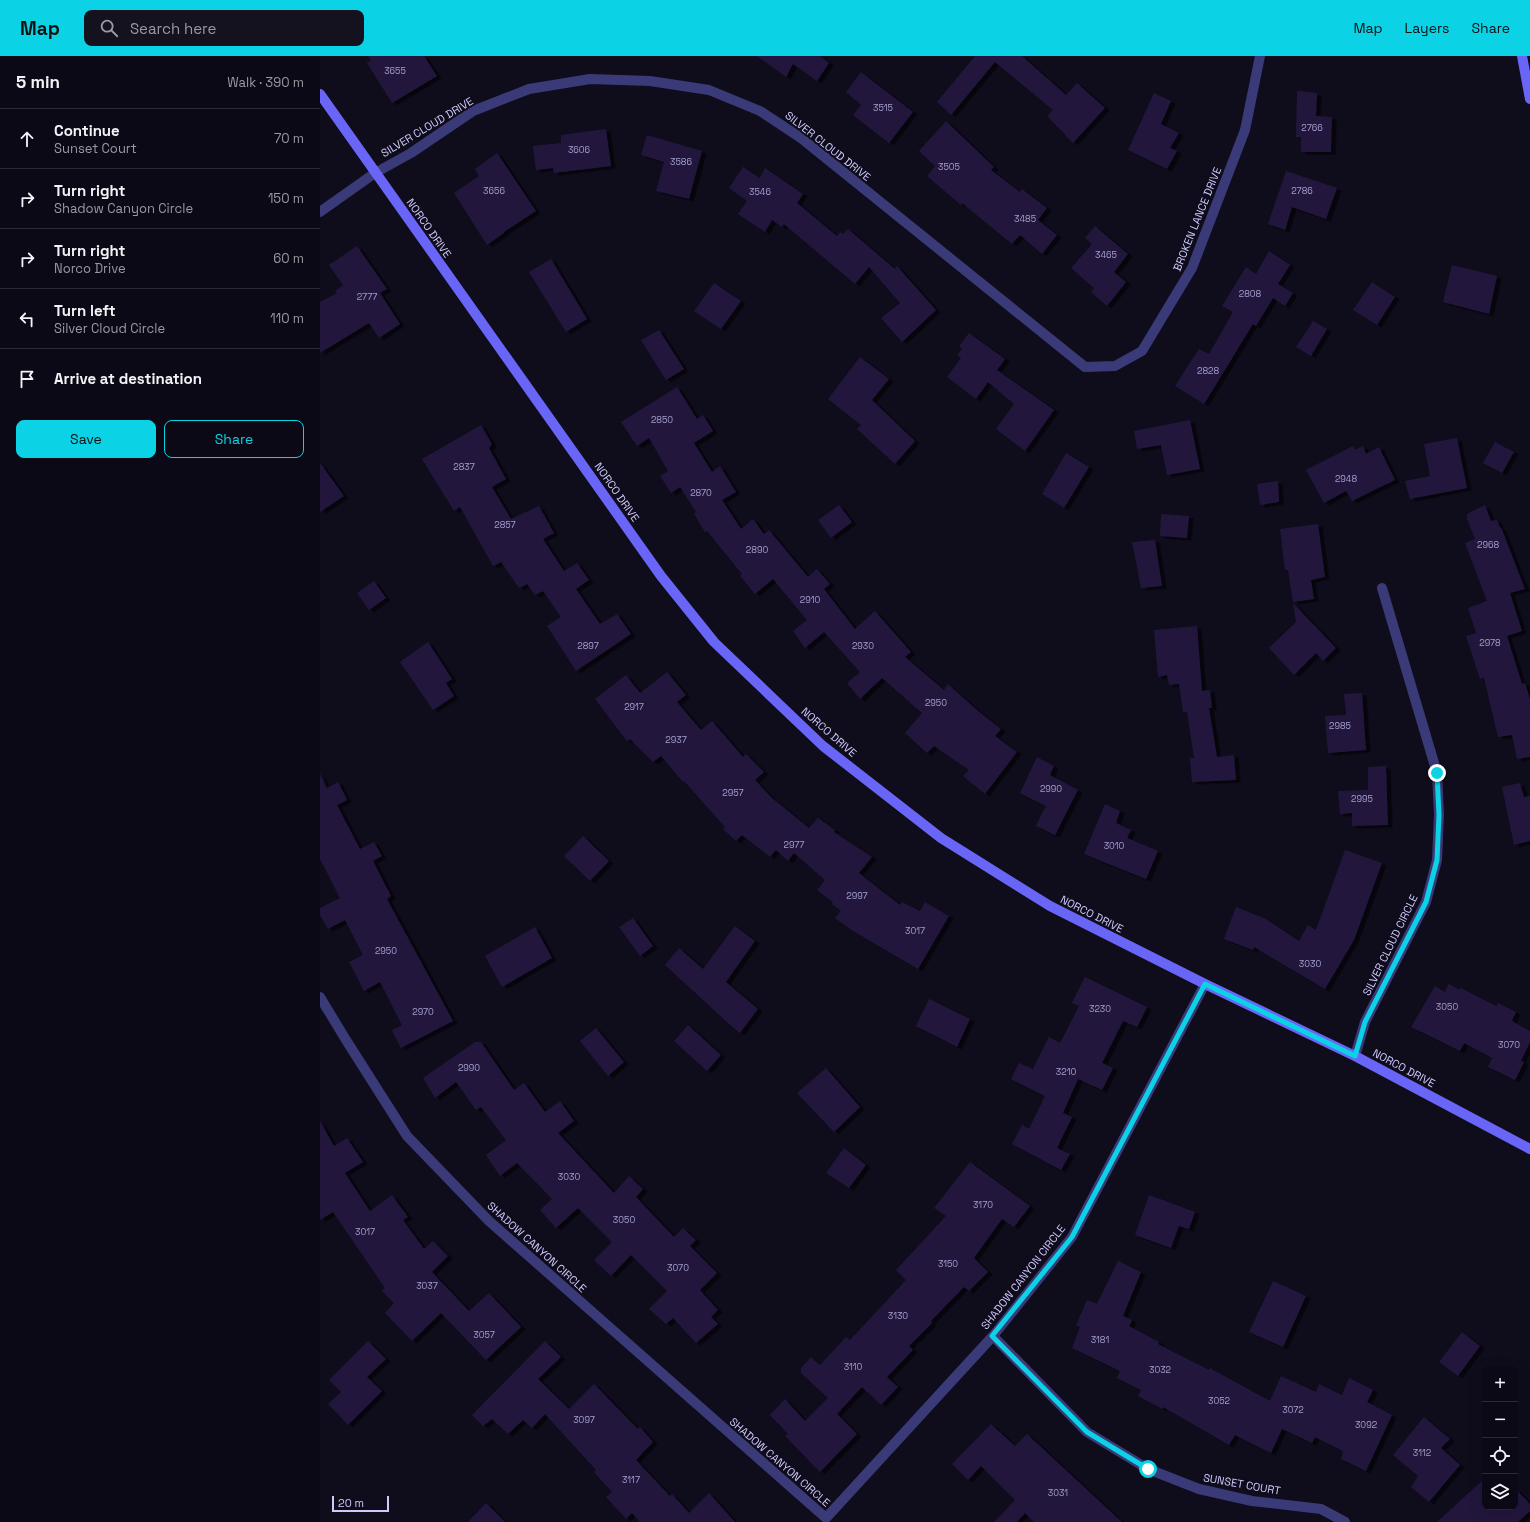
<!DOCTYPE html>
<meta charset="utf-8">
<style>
:root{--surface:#0b0915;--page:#14121e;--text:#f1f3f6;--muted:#9a9aa0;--line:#2b2a34;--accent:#0cd2e6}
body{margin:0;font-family:"Space Grotesk",sans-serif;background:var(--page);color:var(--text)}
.controls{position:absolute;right:12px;bottom:12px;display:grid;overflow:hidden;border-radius:8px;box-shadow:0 4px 16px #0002}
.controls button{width:36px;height:36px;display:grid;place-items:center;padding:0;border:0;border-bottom:1px solid var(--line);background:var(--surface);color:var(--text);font:20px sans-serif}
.scale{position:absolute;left:12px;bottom:10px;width:57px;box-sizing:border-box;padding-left:4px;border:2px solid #cfcafc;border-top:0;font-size:11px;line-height:14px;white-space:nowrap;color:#cfcafc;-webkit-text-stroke:3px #0f0c1c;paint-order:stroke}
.stop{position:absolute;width:12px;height:12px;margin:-9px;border:3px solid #0cd2e6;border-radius:50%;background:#fff}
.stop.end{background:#0cd2e6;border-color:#fff;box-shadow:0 1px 4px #0008}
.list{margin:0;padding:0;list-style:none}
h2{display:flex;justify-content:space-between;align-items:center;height:52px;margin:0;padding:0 16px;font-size:17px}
h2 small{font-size:13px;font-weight:400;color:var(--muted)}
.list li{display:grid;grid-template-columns:26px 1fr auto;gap:12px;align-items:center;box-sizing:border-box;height:60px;padding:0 16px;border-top:1px solid var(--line)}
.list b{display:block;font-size:15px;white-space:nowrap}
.list p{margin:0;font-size:13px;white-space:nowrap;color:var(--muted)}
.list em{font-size:13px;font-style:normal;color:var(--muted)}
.actions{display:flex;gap:8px;padding:12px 16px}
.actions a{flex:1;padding:9px 0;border:1px solid var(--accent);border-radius:8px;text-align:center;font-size:14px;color:var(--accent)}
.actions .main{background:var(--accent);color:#111}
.icon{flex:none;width:22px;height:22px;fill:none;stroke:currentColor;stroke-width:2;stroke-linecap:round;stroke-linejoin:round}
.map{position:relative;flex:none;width:1210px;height:1466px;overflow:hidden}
header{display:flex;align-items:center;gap:24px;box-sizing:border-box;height:56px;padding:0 20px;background:var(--accent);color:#111}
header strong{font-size:19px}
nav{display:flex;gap:22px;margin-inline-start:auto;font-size:14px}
.search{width:280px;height:36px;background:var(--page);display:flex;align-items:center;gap:10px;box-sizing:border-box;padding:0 14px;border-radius:8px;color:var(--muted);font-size:15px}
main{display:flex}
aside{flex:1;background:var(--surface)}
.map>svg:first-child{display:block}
.building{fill:#20193c;filter:url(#shadow)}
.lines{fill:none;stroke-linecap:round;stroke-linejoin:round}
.street{stroke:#3b3a79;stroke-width:10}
.secondary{stroke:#6966f7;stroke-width:10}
.route{stroke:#0cd2e6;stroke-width:5}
.labels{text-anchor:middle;stroke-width:4;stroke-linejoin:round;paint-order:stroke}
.number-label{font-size:9px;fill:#a39ecc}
.street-label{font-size:11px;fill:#cfcafc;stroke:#0f0c1c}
</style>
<header>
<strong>Map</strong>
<div class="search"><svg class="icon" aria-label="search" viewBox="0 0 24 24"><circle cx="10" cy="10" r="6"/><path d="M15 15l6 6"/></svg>Search here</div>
<nav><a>Map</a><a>Layers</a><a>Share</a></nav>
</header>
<main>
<aside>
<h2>5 min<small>Walk · 390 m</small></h2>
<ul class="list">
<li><svg class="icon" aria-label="ahead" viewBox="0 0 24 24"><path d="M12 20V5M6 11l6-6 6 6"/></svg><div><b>Continue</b><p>Sunset Court</p></div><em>70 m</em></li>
<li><svg class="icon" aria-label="right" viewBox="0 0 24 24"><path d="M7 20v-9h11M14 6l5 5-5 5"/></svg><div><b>Turn right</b><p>Shadow Canyon Circle</p></div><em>150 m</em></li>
<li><svg class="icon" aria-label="right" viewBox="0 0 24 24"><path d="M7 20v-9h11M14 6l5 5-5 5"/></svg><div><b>Turn right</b><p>Norco Drive</p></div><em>60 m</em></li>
<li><svg class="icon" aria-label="left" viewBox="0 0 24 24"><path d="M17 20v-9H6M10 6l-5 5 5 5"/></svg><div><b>Turn left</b><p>Silver Cloud Circle</p></div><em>110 m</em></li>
<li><svg class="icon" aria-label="arrive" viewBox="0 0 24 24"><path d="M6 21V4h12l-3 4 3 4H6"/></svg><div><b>Arrive at destination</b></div></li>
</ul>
<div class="actions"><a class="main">Save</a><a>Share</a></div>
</aside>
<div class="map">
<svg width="1210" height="1466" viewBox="0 0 1210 1466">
<defs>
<filter id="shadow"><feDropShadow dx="4.5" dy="2.5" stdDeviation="0" flood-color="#0009"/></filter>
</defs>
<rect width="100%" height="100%" fill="#0f0c1c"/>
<g class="building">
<path d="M 48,0 L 104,0 L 117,20 L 72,47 L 47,7 L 51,5 Z"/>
<path d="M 437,0 L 500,0 L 509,7 L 497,25 L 473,8 L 466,21 Z"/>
<path d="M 655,0 L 702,0 L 746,39 L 757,27 L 785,52 L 753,87 L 727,60 L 733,54 L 675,6 L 631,59 L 617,46 Z"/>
<path d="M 541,16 L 593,56 L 569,87 L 533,59 L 541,49 L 526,36 Z"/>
<path d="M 977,35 L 997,37 L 996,60 L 1012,61 L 1011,96 L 981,96 L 981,81 L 976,81 Z"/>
<path d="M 834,37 L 851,45 L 841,68 L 859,77 L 850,92 L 857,95 L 847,113 L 808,94 Z"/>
<path d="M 626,65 L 674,111 L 671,114 L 700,136 L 702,133 L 727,152 L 718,164 L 737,179 L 722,198 L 700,179 L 692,188 L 642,147 L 641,149 L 607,120 L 615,110 L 599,95 Z"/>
<path d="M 286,73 L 291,110 L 234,117 L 233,112 L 216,114 L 213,90 L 241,87 L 241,79 Z"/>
<path d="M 327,79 L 382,95 L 369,143 L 336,135 L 344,106 L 321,99 Z"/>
<path d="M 177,97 L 216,155 L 184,176 L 184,177 L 167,189 L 134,137 L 159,120 L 155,113 Z"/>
<path d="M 423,111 L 440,122 L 445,112 L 483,138 L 477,147 L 517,180 L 520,176 L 523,178 L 528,173 L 575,213 L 577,210 L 616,254 L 582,286 L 561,262 L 580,247 L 549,211 L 535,228 L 464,168 L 462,171 L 452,164 L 445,176 L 418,158 L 427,145 L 409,132 Z"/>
<path d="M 966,115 L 1017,132 L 1006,163 L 972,151 L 965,174 L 948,168 Z"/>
<path d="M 775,170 L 808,198 L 794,216 L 806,226 L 787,250 L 771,236 L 774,232 L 751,212 L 772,188 L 765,182 Z"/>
<path d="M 37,190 L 67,233 L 60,237 L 80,268 L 59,282 L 49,267 L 0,297 L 0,246 L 17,237 L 15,235 L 23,229 L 9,209 Z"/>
<path d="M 949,195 L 970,209 L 958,228 L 973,237 L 965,250 L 953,242 L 936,270 L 933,268 L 884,348 L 855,330 L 879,293 L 889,298 L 913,256 L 902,250 L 926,211 L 936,218 Z"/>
<path d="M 231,203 L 267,263 L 246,276 L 209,216 Z"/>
<path d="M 1132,209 L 1177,220 L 1169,258 L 1123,246 Z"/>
<path d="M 1052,226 L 1075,241 L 1057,269 L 1033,254 Z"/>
<path d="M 394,227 L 421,245 L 401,273 L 374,255 Z"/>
<path d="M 993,265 L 1007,273 L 991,300 L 976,291 Z"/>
<path d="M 339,274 L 364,313 L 346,324 L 321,284 Z"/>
<path d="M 649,277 L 685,303 L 677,314 L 734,354 L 705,395 L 676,373 L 694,348 L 668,326 L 656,343 L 627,321 L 641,302 L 637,299 L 642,293 L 639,290 Z"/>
<path d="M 540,301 L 569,323 L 552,344 L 595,385 L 575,408 L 537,373 L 541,369 L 508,343 Z"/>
<path d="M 357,331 L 377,363 L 383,359 L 393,375 L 374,387 L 392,416 L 400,410 L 416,436 L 402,444 L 421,473 L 433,463 L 444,478 L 449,474 L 488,521 L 497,513 L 510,528 L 504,533 L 535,573 L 555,555 L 591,596 L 585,601 L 624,634 L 628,628 L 658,655 L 681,673 L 675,680 L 697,696 L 665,738 L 643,720 L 649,714 L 614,690 L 607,697 L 585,677 L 602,657 L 562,622 L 540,643 L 527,627 L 540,616 L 504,576 L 485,592 L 473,575 L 487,564 L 453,523 L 435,538 L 420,520 L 422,518 L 387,475 L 385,476 L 374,458 L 376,456 L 360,431 L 351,437 L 340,420 L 348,415 L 329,382 L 317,390 L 301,366 Z"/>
<path d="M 870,364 L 880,413 L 847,419 L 841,389 L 817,393 L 814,375 Z"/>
<path d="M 161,369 L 172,388 L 169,392 L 186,423 L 172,431 L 191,463 L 219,450 L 234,477 L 223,483 L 244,515 L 257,507 L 269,524 L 256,533 L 280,568 L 297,558 L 311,578 L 256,615 L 227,570 L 241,561 L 223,535 L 215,539 L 207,528 L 199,532 L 181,506 L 173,510 L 140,451 L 134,455 L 102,403 Z"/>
<path d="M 1137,382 L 1147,432 L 1090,443 L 1085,425 L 1110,420 L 1104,388 Z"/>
<path d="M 1175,386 L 1194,396 L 1182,417 L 1163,407 Z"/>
<path d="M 1033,390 L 1035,394 L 1043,390 L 1046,398 L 1059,391 L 1075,424 L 1032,445 L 1026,435 L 1004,447 L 986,414 Z"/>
<path d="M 746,397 L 769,411 L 744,452 L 722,438 Z"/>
<path d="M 0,407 L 24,440 L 0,456 Z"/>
<path d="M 958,425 L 959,446 L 940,449 L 937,428 Z"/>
<path d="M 519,449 L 532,466 L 511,482 L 498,464 Z"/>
<path d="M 1165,449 L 1171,465 L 1177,464 L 1180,472 L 1181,471 L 1205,533 L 1190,537 L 1202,575 L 1187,580 L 1202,628 L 1205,627 L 1210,643 L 1210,701 L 1197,703 L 1192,679 L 1178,681 L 1164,622 L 1160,623 L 1146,580 L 1156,577 L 1148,552 L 1167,545 L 1145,487 L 1155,483 L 1147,463 L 1147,458 Z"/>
<path d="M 841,458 L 869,460 L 867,482 L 840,480 Z"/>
<path d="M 998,468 L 1005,521 L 991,524 L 994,543 L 973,546 L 968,514 L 965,514 L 960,473 Z"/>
<path d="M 835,484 L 842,530 L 821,532 L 812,486 Z"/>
<path d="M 54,525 L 66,542 L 49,554 L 37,537 Z"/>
<path d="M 973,547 L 1016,592 L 1003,605 L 996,597 L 974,619 L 949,592 L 976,566 Z"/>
<path d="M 877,570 L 882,635 L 890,634 L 892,652 L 889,652 L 897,701 L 914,699 L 916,724 L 872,726 L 870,702 L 874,702 L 867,656 L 863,656 L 859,628 L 849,629 L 847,619 L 838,621 L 834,574 Z"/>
<path d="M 108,586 L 132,623 L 126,627 L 134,640 L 113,654 L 80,606 Z"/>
<path d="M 347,616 L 366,639 L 357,646 L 381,674 L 392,665 L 423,701 L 426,698 L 444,716 L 435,724 L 452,742 L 489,772 L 498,762 L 515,774 L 514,776 L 552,801 L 539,817 L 580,849 L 582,846 L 600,855 L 605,846 L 629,860 L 598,913 L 533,875 L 515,862 L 521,855 L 512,848 L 513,846 L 497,834 L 505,824 L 474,797 L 468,805 L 456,794 L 450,801 L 422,779 L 416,785 L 403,773 L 405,771 L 364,725 L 363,726 L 341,700 L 333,706 L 310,683 L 307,685 L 275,643 L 306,619 L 320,637 Z"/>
<path d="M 1042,637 L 1046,694 L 1008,697 L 1005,660 L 1026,659 L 1024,638 Z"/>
<path d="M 717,701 L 734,710 L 730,719 L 758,734 L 735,779 L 716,770 L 726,750 L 700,737 Z"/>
<path d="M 1066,710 L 1068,769 L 1032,770 L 1032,757 L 1020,758 L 1018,735 L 1048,734 L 1048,711 Z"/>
<path d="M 0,718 L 7,732 L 18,726 L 27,744 L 17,749 L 40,793 L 54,786 L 62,800 L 53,805 L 71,840 L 67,843 L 133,965 L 81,992 L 72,974 L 82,969 L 60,926 L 44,935 L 29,906 L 43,899 L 25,864 L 8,873 L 0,859 L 0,852 L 20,842 L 0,803 Z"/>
<path d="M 1200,727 L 1204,741 L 1210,740 L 1210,785 L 1194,789 L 1182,731 Z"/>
<path d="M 785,748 L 800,755 L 796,767 L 811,774 L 807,782 L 838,795 L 826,823 L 764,798 Z"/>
<path d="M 263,780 L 289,805 L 270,825 L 244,800 Z"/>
<path d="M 1025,794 L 1062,807 L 1034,884 L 1005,933 L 934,891 L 933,894 L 904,883 L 916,851 L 946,863 L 979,885 L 988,869 L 996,874 Z"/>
<path d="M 313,862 L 333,890 L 320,900 L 299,871 Z"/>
<path d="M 415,870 L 435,885 L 406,926 L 438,953 L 420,977 L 408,967 L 345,909 L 359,892 L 383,913 Z"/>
<path d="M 215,871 L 232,902 L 182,931 L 165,900 Z"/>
<path d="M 765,921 L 827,951 L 817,971 L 803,965 L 782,1007 L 793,1012 L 782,1034 L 758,1023 L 743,1057 L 752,1061 L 737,1092 L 750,1098 L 741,1114 L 692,1088 L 702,1069 L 709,1073 L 725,1040 L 691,1023 L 699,1007 L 713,1013 L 729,981 L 740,987 L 759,950 L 752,947 Z"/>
<path d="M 1129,928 L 1140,934 L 1141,932 L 1176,950 L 1178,947 L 1196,956 L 1192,965 L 1210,975 L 1210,986 L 1201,1005 L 1204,1006 L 1195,1024 L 1168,1011 L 1172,1002 L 1144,987 L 1140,995 L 1091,971 L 1115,930 L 1125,936 Z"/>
<path d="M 609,943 L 650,963 L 637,991 L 596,970 Z"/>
<path d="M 368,969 L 401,999 L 387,1015 L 354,985 Z"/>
<path d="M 276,972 L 304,1006 L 288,1020 L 260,985 Z"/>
<path d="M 155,986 L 161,986 L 194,1034 L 204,1027 L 225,1056 L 240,1045 L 254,1065 L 238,1077 L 294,1137 L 309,1120 L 323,1133 L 316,1141 L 354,1181 L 363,1172 L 376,1184 L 370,1190 L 397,1217 L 380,1234 L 398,1254 L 391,1261 L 398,1268 L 376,1287 L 353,1262 L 346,1268 L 329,1253 L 347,1235 L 311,1199 L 291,1220 L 274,1204 L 292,1186 L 258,1152 L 236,1172 L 220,1154 L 232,1143 L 197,1107 L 180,1120 L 166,1099 L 186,1084 L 161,1051 L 156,1054 L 136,1026 L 115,1042 L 103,1022 Z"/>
<path d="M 506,1012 L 540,1051 L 514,1076 L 477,1037 Z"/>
<path d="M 0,1065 L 14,1090 L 27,1082 L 43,1106 L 25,1117 L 50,1155 L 72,1139 L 88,1161 L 83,1164 L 104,1193 L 113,1185 L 128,1200 L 112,1216 L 149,1255 L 169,1237 L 201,1271 L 166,1304 L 121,1257 L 92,1285 L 65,1257 L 74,1247 L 62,1235 L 65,1232 L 13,1156 L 0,1164 Z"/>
<path d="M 524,1092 L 546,1109 L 529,1132 L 506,1117 Z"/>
<path d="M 650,1106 L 710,1150 L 694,1171 L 682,1163 L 654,1202 L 668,1216 L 649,1235 L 644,1231 L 611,1265 L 612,1267 L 589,1290 L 593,1294 L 567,1321 L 578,1331 L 561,1349 L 542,1331 L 517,1358 L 537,1378 L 500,1416 L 465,1380 L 468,1378 L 450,1359 L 465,1343 L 485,1365 L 508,1342 L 481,1317 L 481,1312 L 491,1301 L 500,1309 L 526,1281 L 530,1284 L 586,1224 L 576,1214 L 626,1160 L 614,1152 Z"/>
<path d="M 829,1139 L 875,1156 L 869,1173 L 859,1170 L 851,1192 L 815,1179 Z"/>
<path d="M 798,1205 L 821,1216 L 803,1260 L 812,1264 L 809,1270 L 839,1286 L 838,1288 L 889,1314 L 890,1312 L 950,1345 L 961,1320 L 996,1336 L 999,1328 L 1022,1339 L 1029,1322 L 1053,1334 L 1047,1346 L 1072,1359 L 1046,1415 L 1021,1403 L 1023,1395 L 995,1381 L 992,1387 L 962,1373 L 951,1397 L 915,1379 L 909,1389 L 843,1351 L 842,1353 L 818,1340 L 821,1334 L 797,1322 L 800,1315 L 752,1292 L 760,1271 L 756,1269 L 767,1244 L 777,1248 Z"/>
<path d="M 953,1225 L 986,1240 L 963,1291 L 929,1276 Z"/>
<path d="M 1142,1276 L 1160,1290 L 1138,1320 L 1119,1306 Z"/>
<path d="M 48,1285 L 66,1303 L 47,1321 L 62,1335 L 28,1369 L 8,1348 L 21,1336 L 9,1324 Z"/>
<path d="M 225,1285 L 241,1301 L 218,1323 L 249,1353 L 274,1328 L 318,1373 L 320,1371 L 333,1386 L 316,1404 L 350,1440 L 352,1438 L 369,1457 L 389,1437 L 415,1466 L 320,1466 L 312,1457 L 306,1463 L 286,1441 L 292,1436 L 274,1416 L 276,1414 L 225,1358 L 212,1372 L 203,1364 L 188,1378 L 172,1363 L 163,1370 L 152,1359 Z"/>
<path d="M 1104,1361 L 1130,1383 L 1121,1392 L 1140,1409 L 1109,1446 L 1091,1431 L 1098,1420 L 1073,1399 Z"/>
<path d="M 671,1368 L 695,1390 L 707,1378 L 802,1466 L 714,1466 L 705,1457 L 697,1466 L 674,1466 L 695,1444 L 661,1410 L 648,1424 L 632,1408 Z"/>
<path d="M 1165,1422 L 1165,1451 L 1195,1451 L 1195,1432 L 1210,1448 L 1210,1455 L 1198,1466 L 1117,1466 Z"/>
<path d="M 166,1447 L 185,1466 L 148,1466 Z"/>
</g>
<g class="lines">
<g class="street">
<path d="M 0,156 L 55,117 L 91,97 L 153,55 L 209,33 L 270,23 L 330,25 L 389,34 L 440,55 L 481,82 L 765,311 L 795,310 L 822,295 L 872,212 L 925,74 L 940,0"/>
<path d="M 0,941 L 26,984 L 87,1080 L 169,1165 L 506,1462 L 673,1280 L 752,1181 L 885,928"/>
<path d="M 1035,1000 L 1045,966 L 1106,846 L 1117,804 L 1119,759 L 1117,717 L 1062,532"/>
<path d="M 673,1280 L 767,1376 L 828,1413 L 879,1433 L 932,1445 L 1001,1453 L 1025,1466"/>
</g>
<g class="secondary">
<path d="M 1202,0 L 1210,43"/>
<path d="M 0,38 L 341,520 L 394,586 L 503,690 L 621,782 L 730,850 L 885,928 L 1035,1000 L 1210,1093"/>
</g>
</g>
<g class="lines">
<path class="route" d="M 828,1413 L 767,1376 L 672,1280 L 752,1181 L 885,928 L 1035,1000 L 1045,966 L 1106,846 L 1117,804 L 1119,759 L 1117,717"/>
</g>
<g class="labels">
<g class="number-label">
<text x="75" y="18">3655</text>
<text x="563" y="55">3515</text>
<text x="992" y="75">2766</text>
<text x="259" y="97">3606</text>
<text x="361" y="109">3586</text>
<text x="629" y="114">3505</text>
<text x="174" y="138">3656</text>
<text x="982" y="138">2786</text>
<text x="440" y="139">3546</text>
<text x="705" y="166">3485</text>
<text x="786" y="202">3465</text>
<text x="930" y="241">2808</text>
<text x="47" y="244">2777</text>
<text x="888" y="318">2828</text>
<text x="342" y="367">2850</text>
<text x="144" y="414">2837</text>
<text x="1026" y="426">2948</text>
<text x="381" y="440">2870</text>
<text x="185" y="472">2857</text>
<text x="1168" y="492">2968</text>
<text x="437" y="497">2890</text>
<text x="490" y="547">2910</text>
<text x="1170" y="590">2978</text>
<text x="268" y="593">2897</text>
<text x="543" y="593">2930</text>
<text x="616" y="650">2950</text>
<text x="314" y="654">2917</text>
<text x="1020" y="673">2985</text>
<text x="356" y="687">2937</text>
<text x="731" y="736">2990</text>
<text x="413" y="740">2957</text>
<text x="1042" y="746">2995</text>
<text x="474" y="792">2977</text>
<text x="794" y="793">3010</text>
<text x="537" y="843">2997</text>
<text x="595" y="878">3017</text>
<text x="66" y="898">2950</text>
<text x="990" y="911">3030</text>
<text x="1127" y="954">3050</text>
<text x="780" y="956">3230</text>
<text x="103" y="959">2970</text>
<text x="1189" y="992">3070</text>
<text x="149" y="1015">2990</text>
<text x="746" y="1019">3210</text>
<text x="249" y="1124">3030</text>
<text x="663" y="1152">3170</text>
<text x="304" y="1167">3050</text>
<text x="45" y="1179">3017</text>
<text x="628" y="1211">3150</text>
<text x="358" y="1215">3070</text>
<text x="107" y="1233">3037</text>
<text x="578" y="1263">3130</text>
<text x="164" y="1282">3057</text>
<text x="780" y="1287">3181</text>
<text x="533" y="1314">3110</text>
<text x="840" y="1317">3032</text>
<text x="899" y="1348">3052</text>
<text x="973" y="1357">3072</text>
<text x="264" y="1367">3097</text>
<text x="1046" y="1372">3092</text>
<text x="1102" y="1400">3112</text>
<text x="311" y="1427">3117</text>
<text x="738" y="1440">3031</text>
</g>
<g class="street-label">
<text transform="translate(107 71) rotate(-31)" y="4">SILVER CLOUD DRIVE</text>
<text transform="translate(508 90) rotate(38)" y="4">SILVER CLOUD DRIVE</text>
<text transform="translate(877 163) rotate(-68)" y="4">BROKEN LANCE DRIVE</text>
<text transform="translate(109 172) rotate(55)" y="4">NORCO DRIVE</text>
<text transform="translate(297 436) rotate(55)" y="4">NORCO DRIVE</text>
<text transform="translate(509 676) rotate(41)" y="4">NORCO DRIVE</text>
<text transform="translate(772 858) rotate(27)" y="4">NORCO DRIVE</text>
<text transform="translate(1070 889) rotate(-64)" y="4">SILVER CLOUD CIRCLE</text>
<text transform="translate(1084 1012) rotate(28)" y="4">NORCO DRIVE</text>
<text transform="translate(217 1191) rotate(42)" y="4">SHADOW CANYON CIRCLE</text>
<text transform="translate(703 1221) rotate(-52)" y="4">SHADOW CANYON CIRCLE</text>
<text transform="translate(460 1406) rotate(41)" y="4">SHADOW CANYON CIRCLE</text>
<text transform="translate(922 1428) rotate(10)" y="4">SUNSET COURT</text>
</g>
</g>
</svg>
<div class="controls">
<button>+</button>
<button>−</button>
<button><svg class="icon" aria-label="locate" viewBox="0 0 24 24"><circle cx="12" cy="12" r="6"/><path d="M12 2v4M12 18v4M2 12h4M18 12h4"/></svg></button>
<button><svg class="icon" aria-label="layers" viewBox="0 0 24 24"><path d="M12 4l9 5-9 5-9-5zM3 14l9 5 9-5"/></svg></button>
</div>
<div class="scale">20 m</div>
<div class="stop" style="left:828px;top:1413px"></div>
<div class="stop end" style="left:1117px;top:717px"></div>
</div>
</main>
